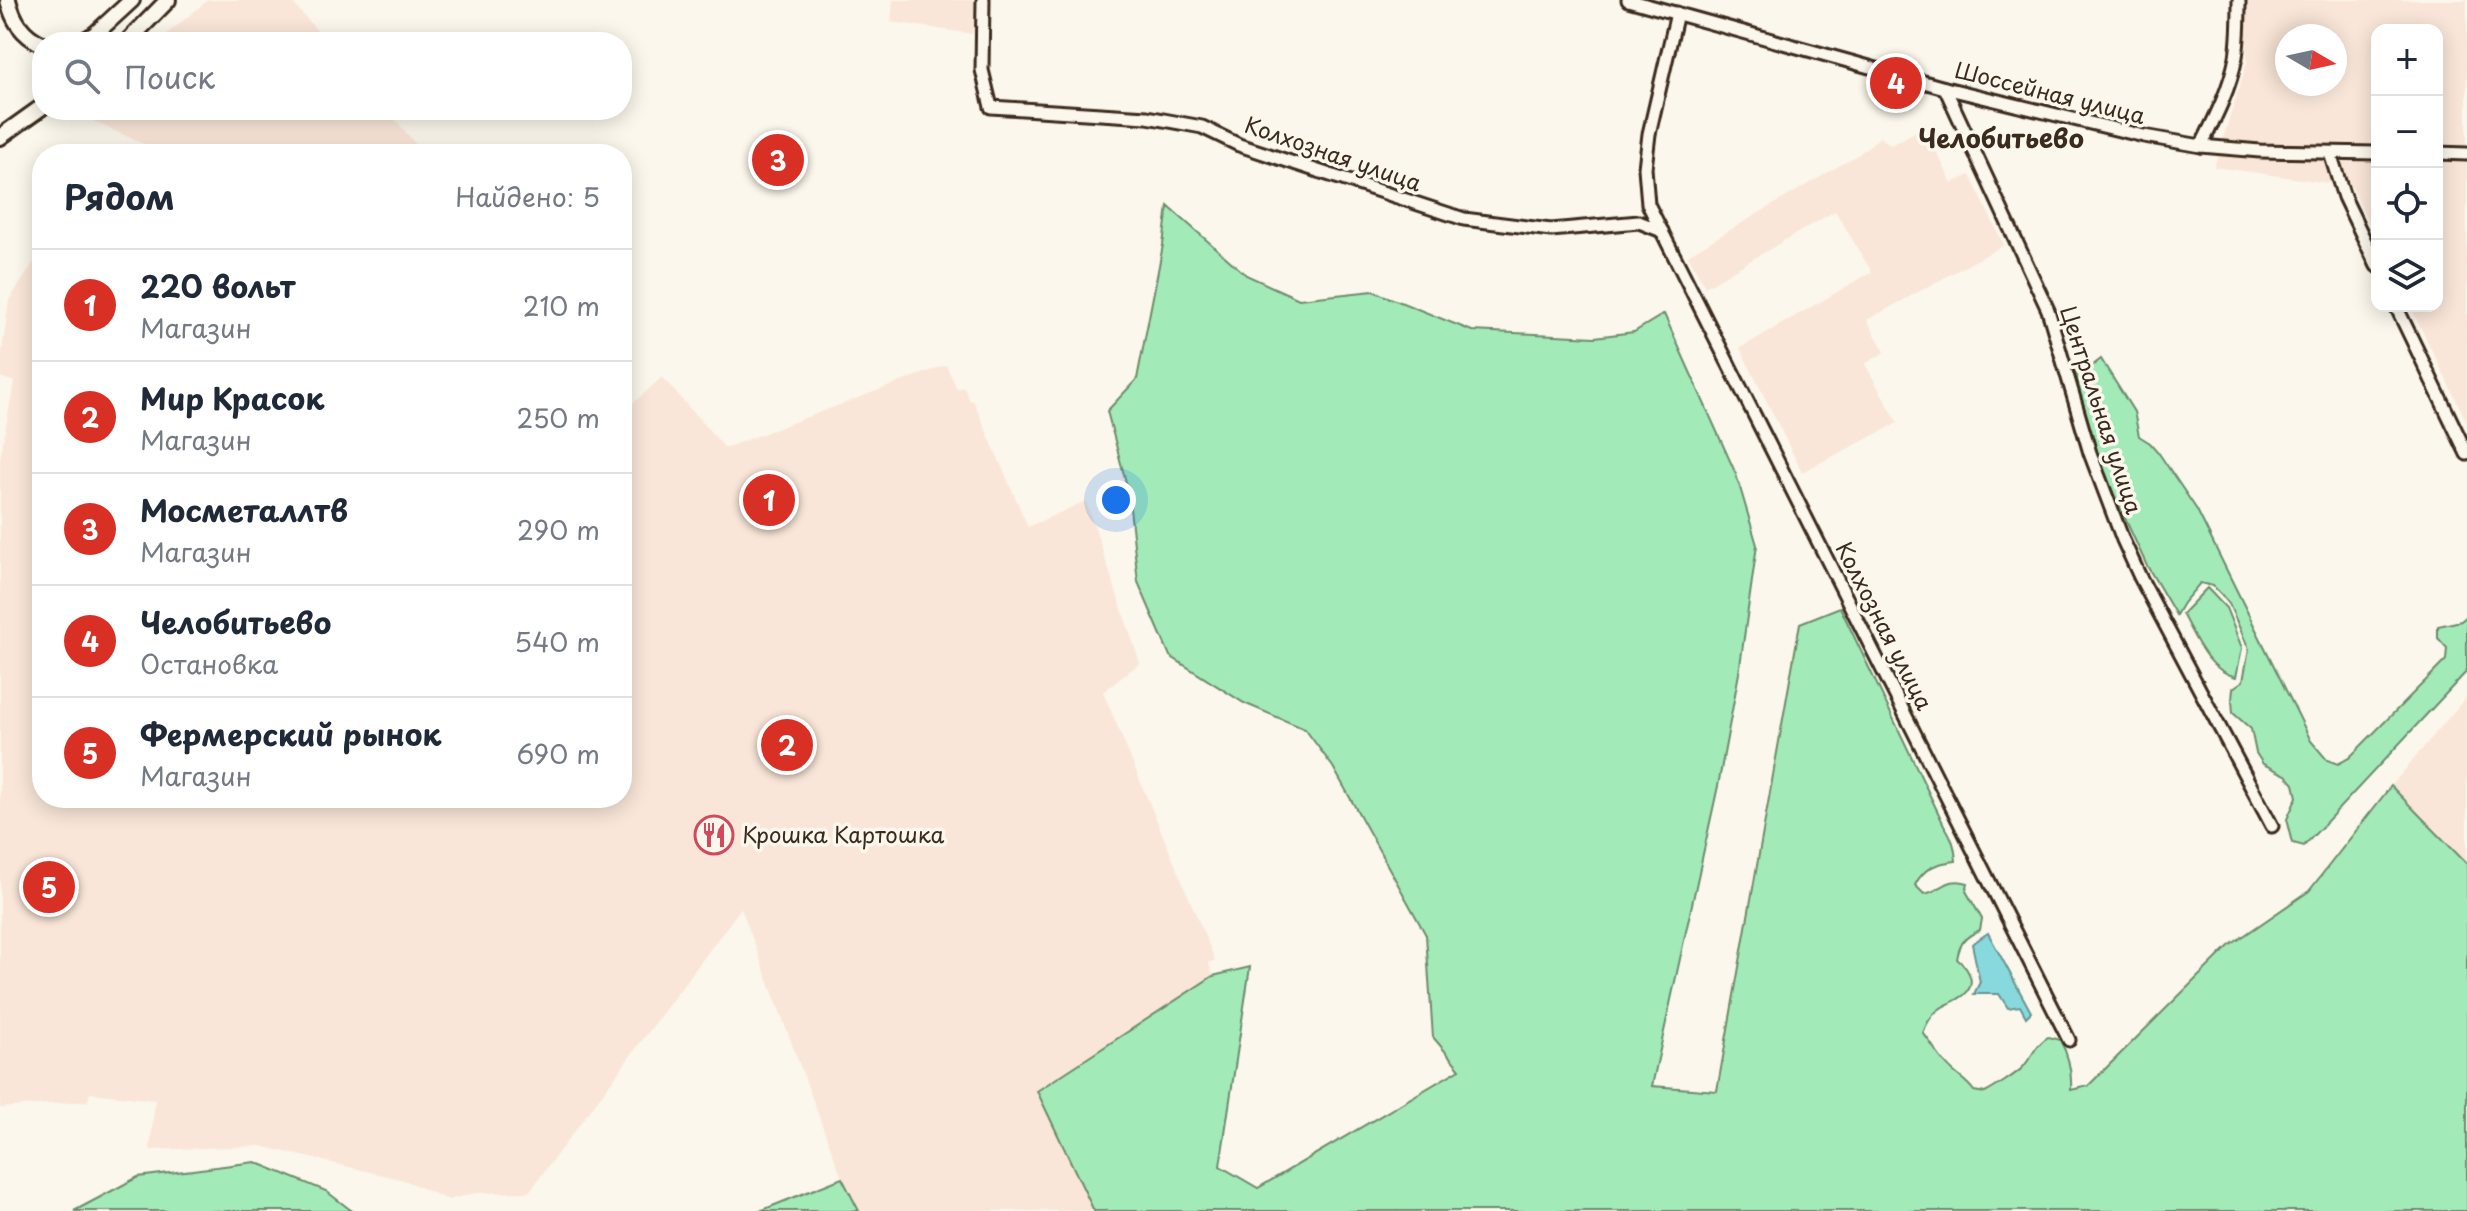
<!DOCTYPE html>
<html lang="ru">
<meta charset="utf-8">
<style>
:root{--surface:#fff;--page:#f2f2f3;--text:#1f2937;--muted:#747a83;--line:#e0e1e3;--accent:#d93025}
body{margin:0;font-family:"Playpen Sans",sans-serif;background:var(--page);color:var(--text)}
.controls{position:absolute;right:24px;top:24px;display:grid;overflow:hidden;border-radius:16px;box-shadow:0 4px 20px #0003}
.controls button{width:72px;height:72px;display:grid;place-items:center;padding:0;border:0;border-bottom:2px solid var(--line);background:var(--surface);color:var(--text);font:40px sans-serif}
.compass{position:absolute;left:2275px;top:24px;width:72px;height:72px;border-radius:50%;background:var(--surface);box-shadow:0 4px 20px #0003;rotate:99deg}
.you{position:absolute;left:1116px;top:500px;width:28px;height:28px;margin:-20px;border:6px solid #fff;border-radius:50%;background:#1a73e8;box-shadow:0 0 0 12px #1a73e833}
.badge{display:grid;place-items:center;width:52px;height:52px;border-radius:50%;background:var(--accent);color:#fff;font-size:26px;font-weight:700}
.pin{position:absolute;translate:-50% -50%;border:4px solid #fff;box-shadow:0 2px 8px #0006}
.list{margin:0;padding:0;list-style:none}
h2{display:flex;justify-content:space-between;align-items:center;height:104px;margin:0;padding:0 32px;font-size:34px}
h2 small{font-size:26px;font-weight:400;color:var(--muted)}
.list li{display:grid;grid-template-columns:52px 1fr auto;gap:24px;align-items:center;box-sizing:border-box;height:112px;padding:0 32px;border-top:2px solid var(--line)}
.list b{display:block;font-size:30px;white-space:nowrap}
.list p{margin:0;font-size:26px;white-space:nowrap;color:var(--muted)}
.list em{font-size:26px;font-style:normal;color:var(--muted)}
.icon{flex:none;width:44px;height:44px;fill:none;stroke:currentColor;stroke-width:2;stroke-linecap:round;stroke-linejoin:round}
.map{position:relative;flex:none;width:2467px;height:1211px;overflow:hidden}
.search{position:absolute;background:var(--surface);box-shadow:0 4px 20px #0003;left:32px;top:32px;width:600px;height:88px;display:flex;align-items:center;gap:20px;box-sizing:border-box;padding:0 28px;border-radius:32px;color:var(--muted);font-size:30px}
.panel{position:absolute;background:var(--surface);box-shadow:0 4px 20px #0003;left:32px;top:144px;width:600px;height:664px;border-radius:32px}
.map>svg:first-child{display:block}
.built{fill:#f9e6d8;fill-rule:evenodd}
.green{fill:#a2ebb9;stroke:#6e8a6c;stroke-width:2}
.water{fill:#87d9dd;stroke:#699391;stroke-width:2}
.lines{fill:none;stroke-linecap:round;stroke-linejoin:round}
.minor-casing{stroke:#3b2a1e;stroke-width:17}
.major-casing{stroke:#3b2a1e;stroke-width:20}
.minor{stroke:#fbf7ec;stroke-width:11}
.major{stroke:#fbf7ec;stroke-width:14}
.labels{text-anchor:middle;stroke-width:7;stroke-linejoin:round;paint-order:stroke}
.street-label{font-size:22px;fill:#3b2a1e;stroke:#fbf7ec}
.poi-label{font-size:22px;fill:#3b2a1e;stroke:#fbf7ec;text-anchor:start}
.quarter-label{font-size:26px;font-weight:bold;fill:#3b2a1e;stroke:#fbf7ec}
</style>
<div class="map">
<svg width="2467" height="1211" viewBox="0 0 2467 1211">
<rect width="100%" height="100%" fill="#fbf7ec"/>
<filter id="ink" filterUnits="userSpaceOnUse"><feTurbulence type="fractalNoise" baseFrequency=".0125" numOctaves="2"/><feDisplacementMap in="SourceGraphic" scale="16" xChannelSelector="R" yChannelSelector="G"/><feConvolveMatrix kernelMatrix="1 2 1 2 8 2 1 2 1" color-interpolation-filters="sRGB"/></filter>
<g filter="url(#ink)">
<g class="built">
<path d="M 208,0 L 290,0 L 327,42 L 157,42 Z"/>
<path d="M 893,0 L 977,0 L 973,34 L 891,22 Z"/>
<path d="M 2247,0 L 2467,0 L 2467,422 L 2410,306 L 2437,306 L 2437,30 L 2377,30 L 2377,239 L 2351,186 L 2214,167 L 2247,63 ZM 2287,36 L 2335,36 L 2335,84 L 2287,84 Z"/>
<path d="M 84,110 L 387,110 L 424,154 L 166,154 L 93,121 Z"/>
<path d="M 1924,127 L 1952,183 L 1970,175 L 2004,245 L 1867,320 L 1885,352 L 1865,364 L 1898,423 L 1802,472 L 1740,348 L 1872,272 L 1835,211 L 1705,287 L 1688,255 L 1859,154 L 1880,137 L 1891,145 Z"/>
<path d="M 37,258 L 42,259 L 42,798 L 622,798 L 622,410 L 628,408 L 662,377 L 725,448 L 946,365 L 957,389 L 964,387 L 970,401 L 973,400 L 1028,527 L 1086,501 L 1140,663 L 1103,692 L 1215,960 L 1209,963 L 1213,976 L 1038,1091 L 1094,1211 L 859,1211 L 842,1178 L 741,908 L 529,1192 L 475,1193 L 448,1200 L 404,1180 L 260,1146 L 150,1150 L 155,1100 L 90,1093 L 88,1101 L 0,1108 L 0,459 L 14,382 L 0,377 L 0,366 L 9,300 Z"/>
<path d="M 2467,696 L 2467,864 L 2391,786 Z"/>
</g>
<g class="green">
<path d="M 1168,206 L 1246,275 L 1299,299 L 1373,291 L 1472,331 L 1595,337 L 1634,332 L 1664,314 L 1736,474 L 1757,545 L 1739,673 L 1718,786 L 1652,1086 L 1717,1091 L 1800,623 L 1840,607 L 1944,825 C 1952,837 1955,846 1956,861 C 1937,863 1924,867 1915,885 L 1924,894 C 1943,891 1946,876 1968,883 L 1966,891 L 1982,919 L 1980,930 C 1965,937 1960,942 1957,959 C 1971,970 1979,988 1958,999 C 1950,1004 1943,1005 1936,1012 C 1929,1018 1926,1025 1923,1033 C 1932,1043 1937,1055 1946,1064 C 1954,1074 1966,1080 1974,1091 L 1985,1093 C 1993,1089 2018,1073 2023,1067 C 2033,1056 2035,1045 2048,1037 L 2060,1040 C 2069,1056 2072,1073 2071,1090 L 2088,1086 L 2229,946 L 2309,891 L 2391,786 L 2467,864 L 2467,1211 L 1094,1211 L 1037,1091 L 1213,976 L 1250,967 L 1220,1166 L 1258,1188 L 1460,1069 L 1433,1037 L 1426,935 L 1333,767 L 1305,729 L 1244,703 L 1170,656 L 1138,582 L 1128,490 L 1107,411 L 1137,379 L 1163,245 Z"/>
<path d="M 2101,359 L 2134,412 L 2139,436 L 2150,443 L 2158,452 L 2197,510 L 2311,741 L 2327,760 L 2338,764 L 2349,758 L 2446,660 L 2447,648 L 2438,638 L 2438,626 L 2461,621 L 2467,616 L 2467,671 L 2304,846 L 2293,843 L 2287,819 L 2297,797 L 2294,784 L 2286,775 L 2263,764 L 2256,753 L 2251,729 L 2233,713 L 2232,700 L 2233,688 L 2243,681 L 2249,649 L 2229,604 L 2221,594 L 2213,586 L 2200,583 L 2183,603 L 2176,615 L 2146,564 L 2105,475 L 2077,394 L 2078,382 L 2075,370 L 2088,369 Z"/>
<path d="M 2207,588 L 2226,608 L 2242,648 L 2236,677 C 2207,670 2195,637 2182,614 Z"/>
<path d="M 255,1162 L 326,1191 L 352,1211 L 74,1211 L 138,1177 Z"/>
<path d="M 842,1178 L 859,1211 L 760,1211 Z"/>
</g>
<path class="water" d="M 1988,933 L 2031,1012 L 2026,1017 L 2020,1006 L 2008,1008 L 1999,994 L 1974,994 L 1980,982 L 1972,944 Z"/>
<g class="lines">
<g class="minor-casing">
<g id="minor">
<path d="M 983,0 L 982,70 L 991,107 L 1147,117 L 1202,127 L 1239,145 L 1464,219 L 1551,230 L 1639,222 L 1662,231"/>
<path d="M 1628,0 L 1945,88 L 2144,136 L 2201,146 L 2260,151 L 2377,153"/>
<path d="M 1677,13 L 1649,134 L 1645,168 L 1648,204 L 2069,1040"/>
<path d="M 1945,88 L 2048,310 L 2090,453 L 2123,540 L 2140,577 L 2272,826"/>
<path d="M 2201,146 C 2215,118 2230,89 2236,57 C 2239,38 2239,19 2239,0"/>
<path d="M 2330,153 L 2344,197 L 2377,266"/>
<path d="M 2437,153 L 2467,154"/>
<path d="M 2396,306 L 2467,454"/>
</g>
</g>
<g class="major-casing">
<g id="major">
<path d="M 8,0 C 13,20 22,35 42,44"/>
<path d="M 82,42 L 95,34 L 132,0"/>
<path d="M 127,42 L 168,0"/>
<path d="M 0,137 L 42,107"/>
</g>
</g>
<use href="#minor" class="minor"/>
<use href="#major" class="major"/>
</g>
</g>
<defs>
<g id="restaurant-ring" transform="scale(2)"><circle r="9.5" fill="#fbf7ec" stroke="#d1495b" stroke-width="1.5"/><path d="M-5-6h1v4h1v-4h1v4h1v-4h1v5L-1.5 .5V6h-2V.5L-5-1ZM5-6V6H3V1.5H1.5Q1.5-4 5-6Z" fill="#d1495b"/></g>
</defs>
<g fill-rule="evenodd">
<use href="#restaurant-ring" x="714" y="835"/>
</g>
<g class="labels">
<g class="street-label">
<text transform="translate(2050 93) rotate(14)" y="8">Шоссейная улица</text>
<text transform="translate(1333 154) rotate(19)" y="8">Колхозная улица</text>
<text transform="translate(2101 410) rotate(72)" y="8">Центральная улица</text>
<text transform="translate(1884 626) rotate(63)" y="8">Колхозная улица</text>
</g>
<g class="poi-label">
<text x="742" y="843">Крошка Картошка</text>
</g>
<g class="quarter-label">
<text x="2001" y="148">Челобитьево</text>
</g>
</g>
</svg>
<div class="controls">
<button>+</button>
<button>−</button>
<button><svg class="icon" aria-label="locate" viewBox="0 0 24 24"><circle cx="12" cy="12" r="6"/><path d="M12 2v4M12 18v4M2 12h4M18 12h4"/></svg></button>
<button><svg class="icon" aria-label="layers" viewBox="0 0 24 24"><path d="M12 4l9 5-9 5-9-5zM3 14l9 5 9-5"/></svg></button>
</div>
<svg class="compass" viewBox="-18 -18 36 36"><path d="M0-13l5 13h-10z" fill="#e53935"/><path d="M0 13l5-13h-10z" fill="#747a83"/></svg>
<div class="you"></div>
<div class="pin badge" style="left:769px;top:500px">1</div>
<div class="pin badge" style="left:787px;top:745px">2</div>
<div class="pin badge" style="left:778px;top:160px">3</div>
<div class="pin badge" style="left:1896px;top:83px">4</div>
<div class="pin badge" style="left:49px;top:887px">5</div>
<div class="search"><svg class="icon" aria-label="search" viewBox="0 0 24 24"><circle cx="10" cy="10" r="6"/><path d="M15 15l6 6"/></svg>Поиск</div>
<section class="panel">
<h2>Рядом<small>Найдено: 5</small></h2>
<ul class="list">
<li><span class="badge">1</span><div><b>220 вольт</b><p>Магазин</p></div><em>210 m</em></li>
<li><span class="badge">2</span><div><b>Мир Красок</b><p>Магазин</p></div><em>250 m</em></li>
<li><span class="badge">3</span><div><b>Мосметаллтв</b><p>Магазин</p></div><em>290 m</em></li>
<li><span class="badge">4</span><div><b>Челобитьево</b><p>Остановка</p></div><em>540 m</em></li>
<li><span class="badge">5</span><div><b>Фермерский рынок</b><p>Магазин</p></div><em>690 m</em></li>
</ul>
</section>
</div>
